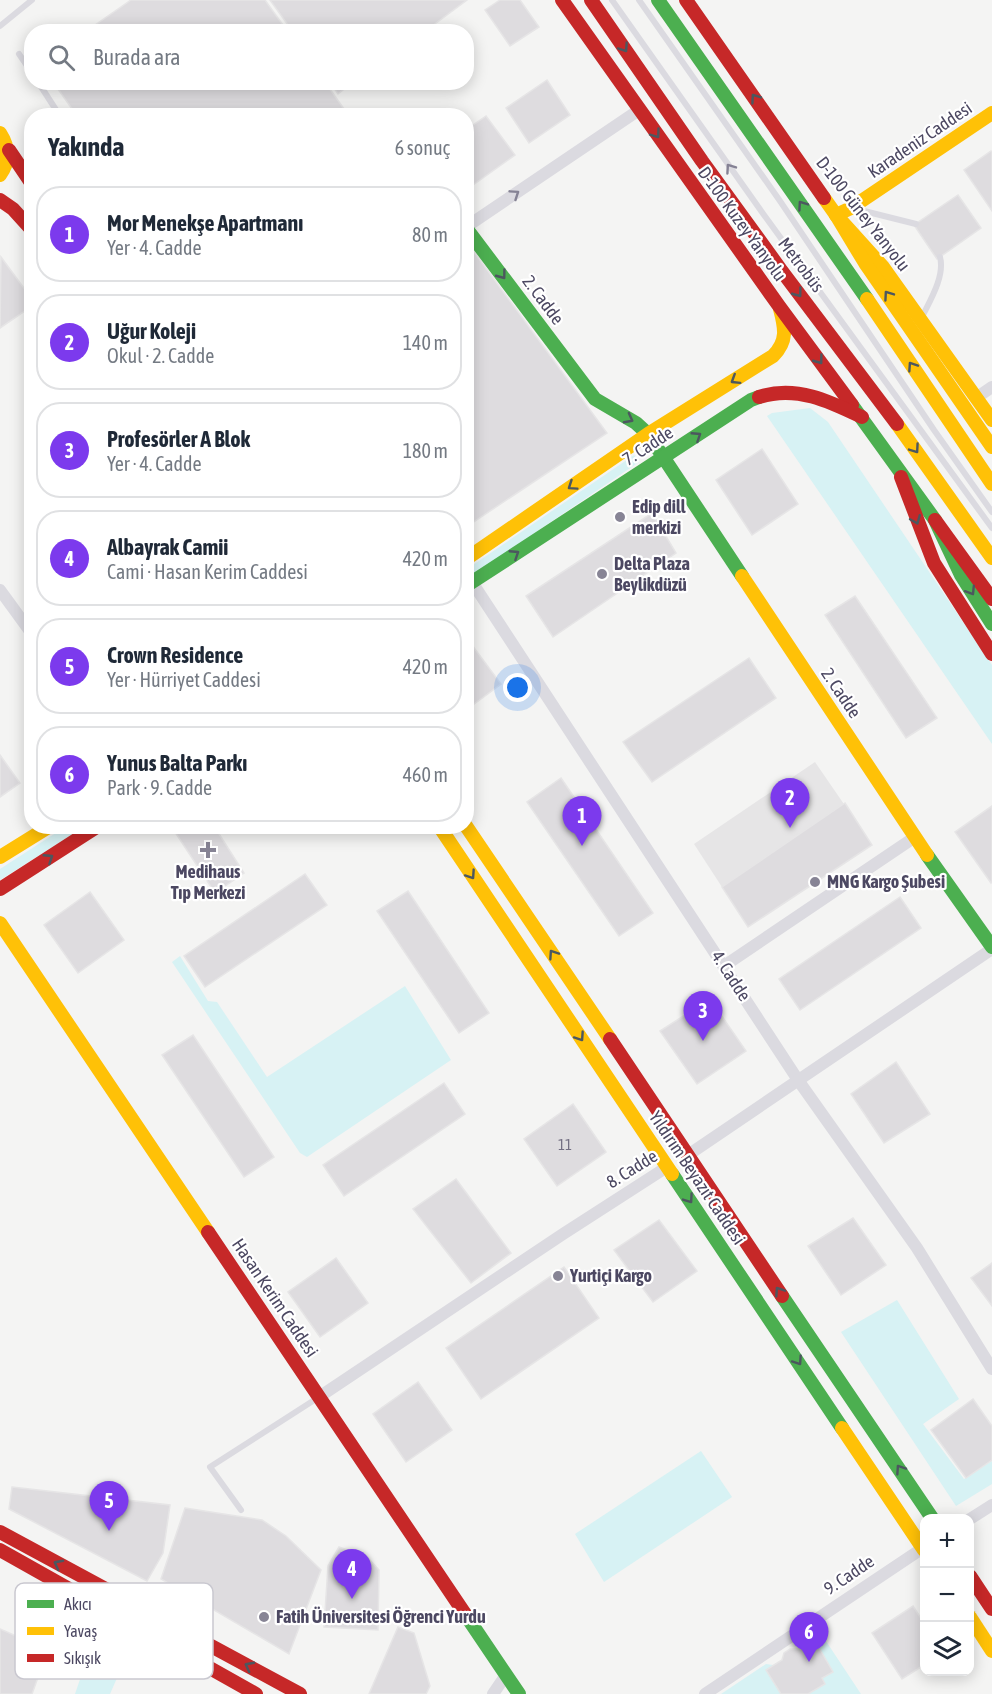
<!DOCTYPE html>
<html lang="tr">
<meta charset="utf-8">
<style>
:root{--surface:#fff;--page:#f2f2f3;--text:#1f2937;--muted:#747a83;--line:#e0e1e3;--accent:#7c3aed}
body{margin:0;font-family:"Asap Condensed",sans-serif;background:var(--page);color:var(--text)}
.controls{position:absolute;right:18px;bottom:18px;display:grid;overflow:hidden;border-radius:12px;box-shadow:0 3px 15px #0003}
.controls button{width:54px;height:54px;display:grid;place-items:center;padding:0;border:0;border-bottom:2px solid var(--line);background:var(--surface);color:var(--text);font:30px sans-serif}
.you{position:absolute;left:518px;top:688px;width:21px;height:21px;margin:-15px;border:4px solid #fff;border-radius:50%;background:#1a73e8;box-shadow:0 0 0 9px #1a73e833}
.badge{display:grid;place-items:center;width:39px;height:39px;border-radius:50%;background:var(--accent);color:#fff;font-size:20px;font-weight:700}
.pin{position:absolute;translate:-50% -50px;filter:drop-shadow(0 2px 3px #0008)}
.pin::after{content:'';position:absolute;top:32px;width:21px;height:18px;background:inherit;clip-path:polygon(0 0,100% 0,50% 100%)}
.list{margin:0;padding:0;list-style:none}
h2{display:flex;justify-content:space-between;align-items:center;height:78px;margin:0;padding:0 24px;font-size:26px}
h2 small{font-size:20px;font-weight:400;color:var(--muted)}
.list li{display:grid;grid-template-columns:39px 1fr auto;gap:18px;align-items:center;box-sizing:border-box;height:96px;margin:0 12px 12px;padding:0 12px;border:2px solid var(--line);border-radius:24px}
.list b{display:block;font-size:22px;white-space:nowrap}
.list p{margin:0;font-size:20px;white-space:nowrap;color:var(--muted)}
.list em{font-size:20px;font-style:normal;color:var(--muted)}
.icon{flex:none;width:33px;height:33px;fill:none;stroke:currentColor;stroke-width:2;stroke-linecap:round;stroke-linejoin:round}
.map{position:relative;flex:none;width:992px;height:1694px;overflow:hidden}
.search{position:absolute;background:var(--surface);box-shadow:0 3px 15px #0003;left:24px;top:24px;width:450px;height:66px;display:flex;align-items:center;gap:15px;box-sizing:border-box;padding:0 21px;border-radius:24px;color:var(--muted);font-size:22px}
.panel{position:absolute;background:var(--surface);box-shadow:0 3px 15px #0003;left:24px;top:108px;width:450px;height:726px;border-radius:24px}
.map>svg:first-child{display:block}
.education{fill:#e6e5e6}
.green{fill:#d7f2f4}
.building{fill:#dedcdf;stroke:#e6e5e6;stroke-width:1.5}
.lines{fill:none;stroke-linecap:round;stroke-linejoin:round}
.lane{stroke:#dbdae0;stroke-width:6}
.street{stroke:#dbdae0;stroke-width:12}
.fast{stroke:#4caf50;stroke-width:14}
.slow{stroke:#ffc107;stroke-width:14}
.jam{stroke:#c62828;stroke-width:14}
.oneway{stroke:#4c575f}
.oneway2{stroke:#858294}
.poi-dot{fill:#878495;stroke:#fff;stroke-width:2}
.labels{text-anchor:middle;stroke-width:4.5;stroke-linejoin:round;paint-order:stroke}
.number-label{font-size:15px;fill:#726e82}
.street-label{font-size:18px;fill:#4c4862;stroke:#fff}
.poi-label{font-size:18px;font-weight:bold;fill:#4c4862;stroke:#fff;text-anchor:start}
.key{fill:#fff;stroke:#c9c8d0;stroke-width:1.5}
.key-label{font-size:16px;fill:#4c4862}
</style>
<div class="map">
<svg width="992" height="1694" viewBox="0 0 992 1694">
<rect width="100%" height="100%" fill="#f4f4f3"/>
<path class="education" d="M 815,762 L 872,845 L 748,927 L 694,844 Z"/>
<g class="green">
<path d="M 810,408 L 828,422 L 992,665 L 992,744 L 767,416 L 772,413 Z"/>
<path d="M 634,455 L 639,462 L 467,579 L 467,569 Z"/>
<path d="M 65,827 L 84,827 L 0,880 L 0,869 Z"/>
<path d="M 180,956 L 208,1001 L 217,1002 L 267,1077 L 405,986 L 451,1060 L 307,1157 L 300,1153 L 172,962 Z"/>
<path d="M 897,1300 L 959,1399 L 923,1424 L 964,1479 L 992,1461 L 992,1484 L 956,1506 L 841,1332 Z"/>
<path d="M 701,1451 L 732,1497 L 604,1582 L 575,1534 Z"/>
<path d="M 90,1620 L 131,1646 L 110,1694 L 75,1694 L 95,1635 Z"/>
<path d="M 818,1629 L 861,1694 L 721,1694 L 766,1664 L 773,1665 L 782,1661 C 786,1646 789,1652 800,1649 C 803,1648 806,1645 809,1643 L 805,1637 Z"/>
</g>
<g class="building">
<path d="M 131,0 L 265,0 L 288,32 L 85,32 Z"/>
<path d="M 270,0 L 467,0 L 424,32 L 293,32 Z"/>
<path d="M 500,0 L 520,0 L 539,27 L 510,46 L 485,10 Z"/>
<path d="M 547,80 L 570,115 L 529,143 L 506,108 Z"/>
<path d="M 53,82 L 325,82 L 349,116 L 77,116 Z"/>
<path d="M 330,82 L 353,82 L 338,94 Z"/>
<path d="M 486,116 L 515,155 L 473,185 L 466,176 L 466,130 Z"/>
<path d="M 991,151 L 992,152 L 992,211 L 964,170 Z"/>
<path d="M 958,195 L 981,228 L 937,259 L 914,225 Z"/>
<path d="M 466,241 L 607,433 L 466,527 Z"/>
<path d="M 1,257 L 32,299 L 32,306 L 0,328 Z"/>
<path d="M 762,449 L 798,504 L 752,535 L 716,480 Z"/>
<path d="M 652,513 L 676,553 L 553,637 L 526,596 Z"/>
<path d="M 855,596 L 937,718 L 906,738 L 825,615 Z"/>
<path d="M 466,637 L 501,684 L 466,710 Z"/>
<path d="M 749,658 L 776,698 L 652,782 L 623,742 Z"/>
<path d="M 0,755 L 20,783 L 0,797 Z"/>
<path d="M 561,778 L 653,913 L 619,936 L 527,802 Z"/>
<path d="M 845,803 L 872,845 L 748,927 L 722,887 Z"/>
<path d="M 992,806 L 992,882 L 991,883 L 955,832 Z"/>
<path d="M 171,826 L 214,826 L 244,873 L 215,893 Z"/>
<path d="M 305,874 L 327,905 L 205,987 L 184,956 Z"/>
<path d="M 408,891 L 489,1013 L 459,1033 L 377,911 Z"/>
<path d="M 90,892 L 124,940 L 78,973 L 44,925 Z"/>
<path d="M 900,897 L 921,928 L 800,1010 L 779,979 Z"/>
<path d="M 710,999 L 746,1051 L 697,1084 L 660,1031 Z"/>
<path d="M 193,1035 L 274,1157 L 244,1177 L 162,1055 Z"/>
<path d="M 896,1062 L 930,1114 L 884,1143 L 851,1094 Z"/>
<path d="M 444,1083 L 465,1114 L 344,1196 L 323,1165 Z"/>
<path d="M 573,1104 L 606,1152 L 557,1186 L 524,1139 Z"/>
<path d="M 456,1179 L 511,1253 L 471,1283 L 413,1209 Z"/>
<path d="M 853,1218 L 886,1265 L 841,1295 L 808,1246 Z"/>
<path d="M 659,1220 L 697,1271 L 653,1302 L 614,1250 Z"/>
<path d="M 336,1258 L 368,1303 L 320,1337 L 288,1292 Z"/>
<path d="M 992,1263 L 992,1306 L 971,1278 Z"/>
<path d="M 564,1267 L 599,1318 L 481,1399 L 446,1348 Z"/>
<path d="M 418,1382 L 452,1430 L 406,1462 L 373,1414 Z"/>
<path d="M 973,1399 L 992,1426 L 992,1460 L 966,1478 L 931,1430 Z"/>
<path d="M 12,1487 L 170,1505 L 163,1553 L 147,1581 L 9,1509 Z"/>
<path d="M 185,1508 L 262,1520 L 286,1536 L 321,1570 L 289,1654 L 161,1579 Z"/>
<path d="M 339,1547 L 367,1557 L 379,1570 L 378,1630 L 324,1627 L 328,1566 Z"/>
<path d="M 913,1606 L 924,1623 L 924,1665 L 902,1679 L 872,1633 Z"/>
<path d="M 398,1627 L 414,1633 L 430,1686 L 426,1694 L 369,1694 Z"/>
<path d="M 0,1629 L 48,1650 L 32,1694 L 0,1694 Z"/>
<path d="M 814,1639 L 833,1672 L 822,1678 L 825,1684 L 808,1694 L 781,1694 L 766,1670 L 782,1660 L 784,1653 L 790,1649 L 800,1649 Z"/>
</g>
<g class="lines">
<g class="lane">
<path d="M 612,0 L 764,215 L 992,528"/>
<path d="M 639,0 L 780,201 L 934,430 L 992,512"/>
<path d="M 0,26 L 32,0"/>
<path d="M 19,54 L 32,73"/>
<path d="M 38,82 L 60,116"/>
<path d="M 856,209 L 916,224"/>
<path d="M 923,315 C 931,299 945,275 940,257"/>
<path d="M 241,1510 L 210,1467 L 319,1397"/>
</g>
<g class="street">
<path d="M 466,227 L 639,110"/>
<path d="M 976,398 L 992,387"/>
<path d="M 472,582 L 798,1080 L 917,1248 L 992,1369"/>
<path d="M 0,590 L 32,634"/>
<path d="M 724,966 L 915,837"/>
<path d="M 688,1155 L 992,949"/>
<path d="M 319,1397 L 563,1234 L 667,1167"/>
<path d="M 970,1519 L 992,1505"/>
<path d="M 493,1694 L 506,1675"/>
<path d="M 705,1694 L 923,1548"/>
</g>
<g class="fast">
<path d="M 658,0 L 867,299"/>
<path d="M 466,228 L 595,399 L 636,423 L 648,434 L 742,576"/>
<path d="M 852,405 L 935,520 L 961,575 L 992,624"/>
<path d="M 466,586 L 751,400 L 759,397"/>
<path d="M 927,855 L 992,947"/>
<path d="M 672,1174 L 842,1428"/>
<path d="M 782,1296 L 932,1518"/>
<path d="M 465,1614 L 519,1694"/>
</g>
<g class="slow">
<path d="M 0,133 C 9,147 10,161 0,175"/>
<path d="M 824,198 L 836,215 L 883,267 L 992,420"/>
<path d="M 836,215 L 851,208 L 992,113"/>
<path d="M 836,215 L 865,263 L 992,447"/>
<path d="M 867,299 L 992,484"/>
<path d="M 897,424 L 992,558"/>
<path d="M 466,559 L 648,434 L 773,356 C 788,341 785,328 780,309"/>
<path d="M 742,576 L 927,855"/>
<path d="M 439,826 L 672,1174"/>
<path d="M 466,826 L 610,1039"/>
<path d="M 0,857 L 50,826"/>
<path d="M 0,923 L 208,1232"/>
<path d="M 842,1428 L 924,1550"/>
<path d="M 970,1617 L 992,1651"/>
</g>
<g class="jam">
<path d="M 562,0 L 779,306 L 852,405"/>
<path d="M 591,0 L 702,161 L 781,270 L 897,424"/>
<path d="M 686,0 L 824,198"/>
<path d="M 9,150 L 32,184"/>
<path d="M 0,200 L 13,209 L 32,230"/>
<path d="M 759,397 C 796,385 829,401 862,417"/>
<path d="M 901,477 L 934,563 L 992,654"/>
<path d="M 935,520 L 992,599"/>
<path d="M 0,889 L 98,826"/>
<path d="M 610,1039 L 782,1296"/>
<path d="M 208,1232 L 465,1614"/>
<path d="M 0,1532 L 300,1694"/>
<path d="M 0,1550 L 256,1694"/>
<path d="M 970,1576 L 992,1609"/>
</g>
</g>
<defs><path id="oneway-chevron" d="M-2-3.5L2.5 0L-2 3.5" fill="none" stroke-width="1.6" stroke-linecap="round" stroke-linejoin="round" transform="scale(1.5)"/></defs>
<g class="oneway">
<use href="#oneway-chevron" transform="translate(624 48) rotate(56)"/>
<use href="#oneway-chevron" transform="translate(755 98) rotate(-125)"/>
<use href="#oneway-chevron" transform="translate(656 134) rotate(54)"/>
<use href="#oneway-chevron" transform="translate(802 205) rotate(-125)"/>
<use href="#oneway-chevron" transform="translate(502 275) rotate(53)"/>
<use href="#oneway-chevron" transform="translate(798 293) rotate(53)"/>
<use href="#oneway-chevron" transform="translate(888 295) rotate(-125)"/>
<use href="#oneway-chevron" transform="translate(819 360) rotate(53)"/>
<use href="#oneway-chevron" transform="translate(912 366) rotate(-124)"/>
<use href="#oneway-chevron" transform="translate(735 380) rotate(148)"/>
<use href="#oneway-chevron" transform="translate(629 419) rotate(28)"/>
<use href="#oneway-chevron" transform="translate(697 436) rotate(-33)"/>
<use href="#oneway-chevron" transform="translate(915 449) rotate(55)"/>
<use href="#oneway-chevron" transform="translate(572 486) rotate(146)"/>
<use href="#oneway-chevron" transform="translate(916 520) rotate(68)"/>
<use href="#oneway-chevron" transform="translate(515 554) rotate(-33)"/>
<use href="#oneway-chevron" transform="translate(971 591) rotate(58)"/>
<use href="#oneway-chevron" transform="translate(49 858) rotate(-33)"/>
<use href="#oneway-chevron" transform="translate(471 875) rotate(56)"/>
<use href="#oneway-chevron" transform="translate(553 954) rotate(-124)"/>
<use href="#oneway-chevron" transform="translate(580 1037) rotate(56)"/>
<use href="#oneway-chevron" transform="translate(689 1199) rotate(55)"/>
<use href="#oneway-chevron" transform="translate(779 1291) rotate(-124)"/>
<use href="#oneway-chevron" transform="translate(798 1361) rotate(56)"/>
<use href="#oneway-chevron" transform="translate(900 1469) rotate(-124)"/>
<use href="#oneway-chevron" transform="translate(58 1564) rotate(-152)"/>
<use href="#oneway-chevron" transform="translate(249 1666) rotate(-152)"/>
</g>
<g class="oneway2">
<use href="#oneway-chevron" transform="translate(730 168) rotate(-125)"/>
<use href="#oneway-chevron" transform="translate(515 194) rotate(-34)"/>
</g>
<g class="poi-dot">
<circle cx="620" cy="517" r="6"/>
<circle cx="602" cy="574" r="6"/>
<path d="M205 841h6v6h6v6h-6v6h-6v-6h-6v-6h6z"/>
<circle cx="815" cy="882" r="6"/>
<circle cx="558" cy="1276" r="6"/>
<circle cx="264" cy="1617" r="6"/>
</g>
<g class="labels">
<g class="number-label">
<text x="565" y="1150">11</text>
</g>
<g class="street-label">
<text transform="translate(920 140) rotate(-34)" y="6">Karadeniz Caddesi</text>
<text transform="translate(863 214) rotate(52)" y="6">D-100 Güney Yanyolu</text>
<text transform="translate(742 224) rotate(54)" y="6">D-100 Kuzey Yanyolu</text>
<text transform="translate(801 265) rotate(53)" y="6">Metrobüs</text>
<text transform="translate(543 300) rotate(53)" y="6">2. Cadde</text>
<text transform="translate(648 446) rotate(-33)" y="6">7. Cadde</text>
<text transform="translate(841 693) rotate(56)" y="6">2. Cadde</text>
<text transform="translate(731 976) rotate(57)" y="6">4. Cadde</text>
<text transform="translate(632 1169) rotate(-32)" y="6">8. Cadde</text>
<text transform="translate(697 1178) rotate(56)" y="6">Yıldırım Beyazıt Caddesi</text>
<text transform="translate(275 1298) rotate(56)" y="6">Hasan Kerim Caddesi</text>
<text transform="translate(849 1575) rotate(-34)" y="6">9. Cadde</text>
</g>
<g class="poi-label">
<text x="632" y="513">Edip dill<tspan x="632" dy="21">merkizi</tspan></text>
<text x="614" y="570">Delta Plaza<tspan x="614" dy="21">Beylikdüzü</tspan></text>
<text x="208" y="878" text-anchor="middle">Medihaus<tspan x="208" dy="21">Tıp Merkezi</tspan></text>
<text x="827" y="888">MNG Kargo Şubesi</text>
<text x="570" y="1282">Yurtiçi Kargo</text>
<text x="276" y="1623">Fatih Üniversitesi Öğrenci Yurdu</text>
</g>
</g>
<rect x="15" y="1583" width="198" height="96" rx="9" class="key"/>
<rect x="27" y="1600" width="27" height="8" fill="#4caf50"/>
<rect x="27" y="1627" width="27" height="8" fill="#ffc107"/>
<rect x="27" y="1654" width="27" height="8" fill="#c62828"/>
<g class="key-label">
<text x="64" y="1610">Akıcı</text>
<text x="64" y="1637">Yavaş</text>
<text x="64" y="1664">Sıkışık</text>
</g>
</svg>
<div class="controls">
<button>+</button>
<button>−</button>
<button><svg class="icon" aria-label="layers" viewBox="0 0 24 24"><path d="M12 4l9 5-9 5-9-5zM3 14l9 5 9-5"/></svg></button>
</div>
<div class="you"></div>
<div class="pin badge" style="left:582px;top:846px">1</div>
<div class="pin badge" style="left:790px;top:828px">2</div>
<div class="pin badge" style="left:703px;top:1041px">3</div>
<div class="pin badge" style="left:352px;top:1599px">4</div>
<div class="pin badge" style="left:109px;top:1531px">5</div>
<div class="pin badge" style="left:809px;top:1662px">6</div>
<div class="search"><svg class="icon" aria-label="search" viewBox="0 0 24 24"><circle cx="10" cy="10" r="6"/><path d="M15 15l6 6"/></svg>Burada ara</div>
<section class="panel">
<h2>Yakında<small>6 sonuç</small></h2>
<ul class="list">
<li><span class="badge">1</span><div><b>Mor Menekşe Apartmanı</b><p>Yer · 4. Cadde</p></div><em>80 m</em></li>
<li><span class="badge">2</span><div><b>Uğur Koleji</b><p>Okul · 2. Cadde</p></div><em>140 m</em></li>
<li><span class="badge">3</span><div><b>Profesörler A Blok</b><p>Yer · 4. Cadde</p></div><em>180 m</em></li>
<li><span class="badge">4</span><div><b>Albayrak Camii</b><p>Cami · Hasan Kerim Caddesi</p></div><em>420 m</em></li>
<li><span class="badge">5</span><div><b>Crown Residence</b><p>Yer · Hürriyet Caddesi</p></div><em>420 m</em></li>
<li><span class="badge">6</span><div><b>Yunus Balta Parkı</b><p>Park · 9. Cadde</p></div><em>460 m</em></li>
</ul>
</section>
</div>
